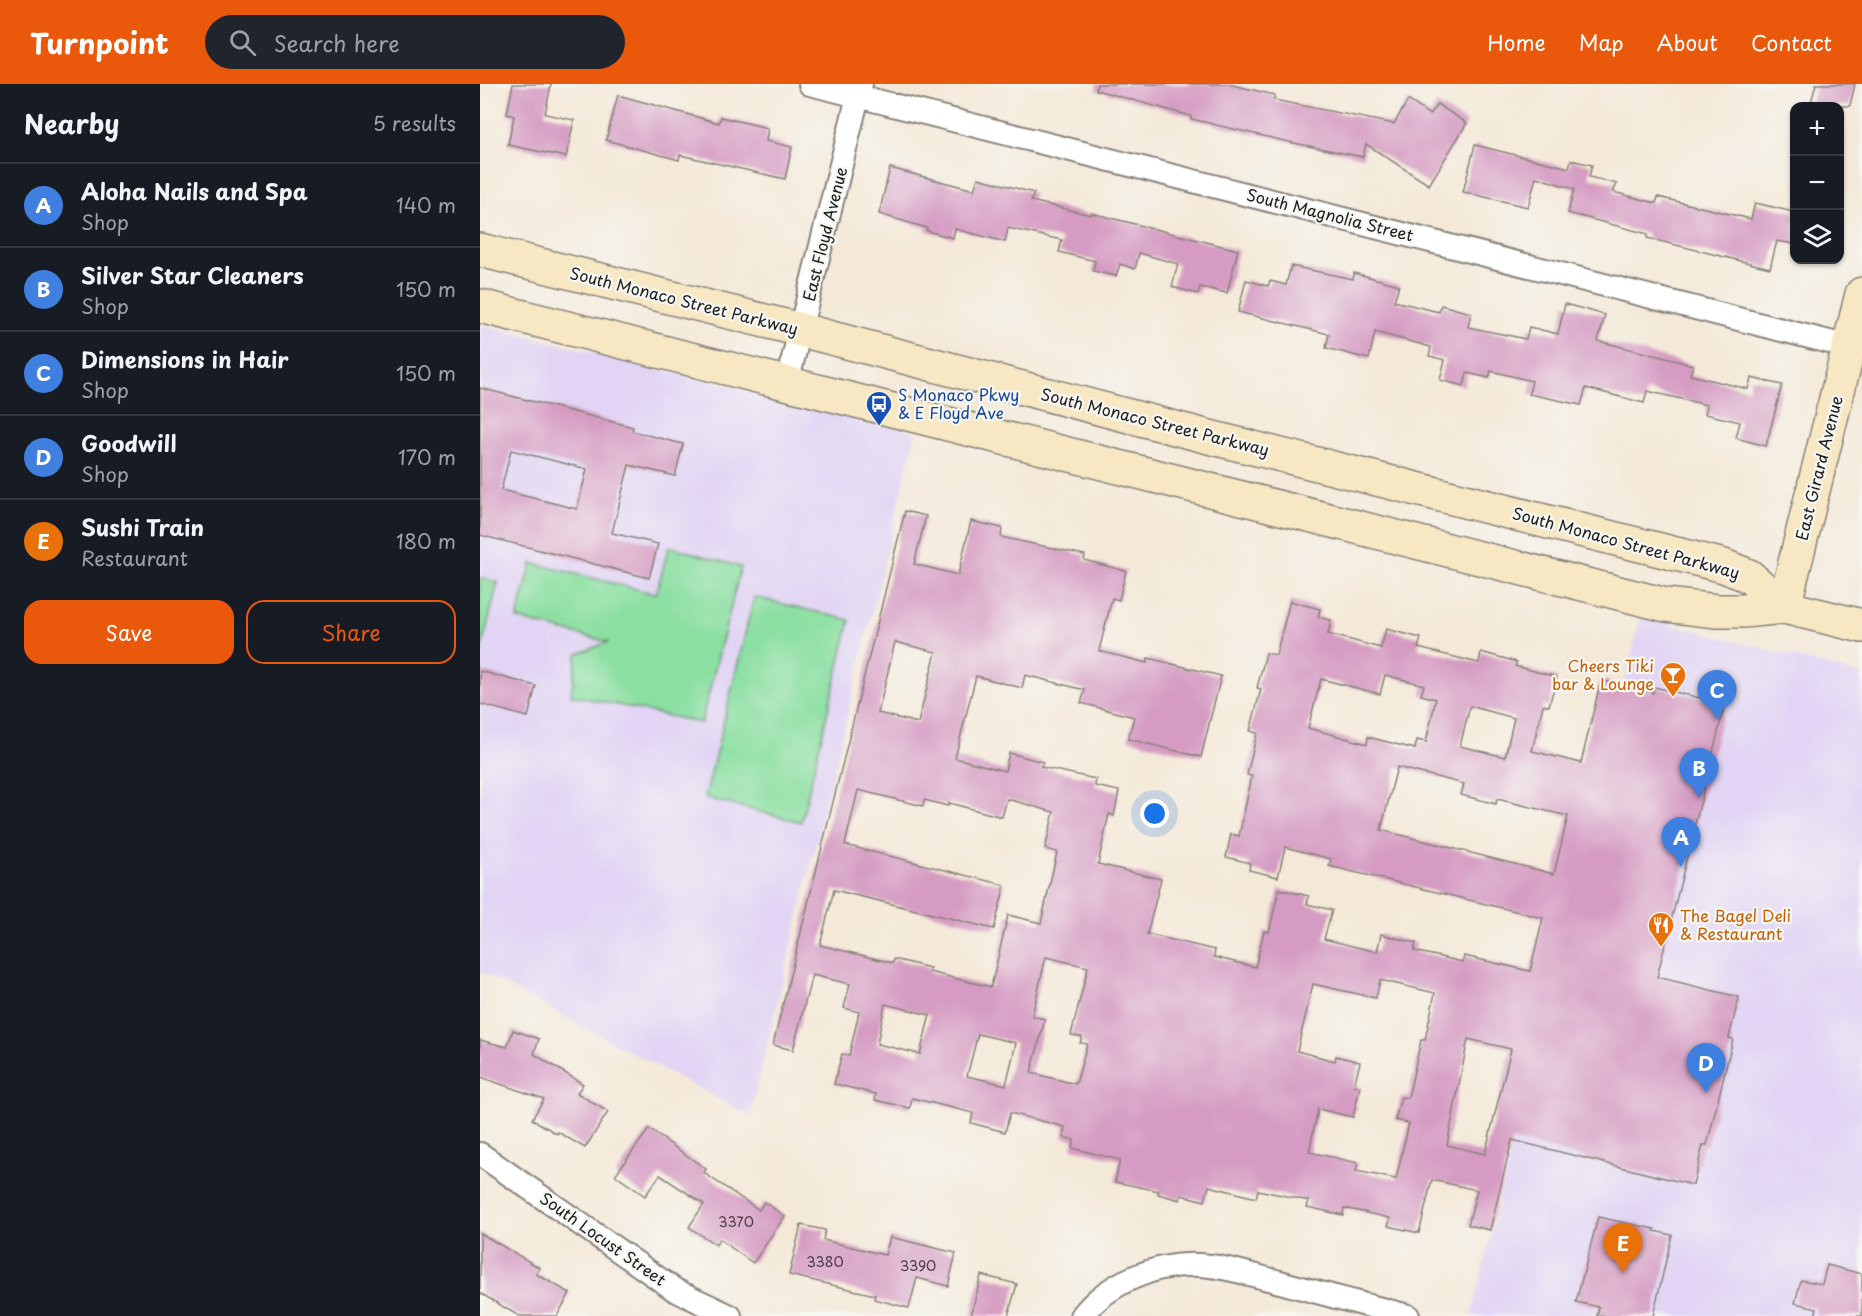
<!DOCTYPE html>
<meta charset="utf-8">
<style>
:root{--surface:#171b24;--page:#20242c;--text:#f1f3f6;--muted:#9ea1a6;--line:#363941;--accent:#ea580c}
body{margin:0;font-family:"Playpen Sans",sans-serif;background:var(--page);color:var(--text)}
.controls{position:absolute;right:18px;top:18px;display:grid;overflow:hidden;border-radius:12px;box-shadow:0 2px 4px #0004}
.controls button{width:54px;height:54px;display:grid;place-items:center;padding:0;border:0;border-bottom:2px solid var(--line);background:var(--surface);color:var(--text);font:30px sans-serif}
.you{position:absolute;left:675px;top:730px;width:21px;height:21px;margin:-15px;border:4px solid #fff;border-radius:50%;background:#1a73e8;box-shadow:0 0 0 9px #1a73e833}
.badge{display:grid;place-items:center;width:39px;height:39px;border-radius:50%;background:var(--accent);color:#fff;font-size:20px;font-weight:700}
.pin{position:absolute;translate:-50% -50px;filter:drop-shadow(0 2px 3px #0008)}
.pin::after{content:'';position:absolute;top:32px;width:21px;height:18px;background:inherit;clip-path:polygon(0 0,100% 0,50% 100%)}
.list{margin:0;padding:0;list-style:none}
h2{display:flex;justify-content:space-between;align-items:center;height:78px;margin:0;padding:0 24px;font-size:26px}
h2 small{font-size:20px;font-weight:400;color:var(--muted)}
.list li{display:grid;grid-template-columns:39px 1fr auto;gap:18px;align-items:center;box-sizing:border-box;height:84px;padding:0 24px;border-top:2px solid var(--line)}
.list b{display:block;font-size:22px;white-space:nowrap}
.list p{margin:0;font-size:20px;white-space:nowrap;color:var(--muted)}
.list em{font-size:20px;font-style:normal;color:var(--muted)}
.actions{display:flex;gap:12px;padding:18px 24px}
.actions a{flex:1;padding:14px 0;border:2px solid var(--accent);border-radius:18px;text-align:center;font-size:21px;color:var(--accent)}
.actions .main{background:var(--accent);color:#fff}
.icon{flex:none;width:33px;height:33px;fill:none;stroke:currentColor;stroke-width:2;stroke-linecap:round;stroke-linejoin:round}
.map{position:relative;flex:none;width:1382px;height:1232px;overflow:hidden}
header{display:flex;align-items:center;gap:36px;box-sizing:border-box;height:84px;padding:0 30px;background:var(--accent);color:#fff}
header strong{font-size:28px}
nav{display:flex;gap:33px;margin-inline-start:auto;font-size:21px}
.search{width:420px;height:54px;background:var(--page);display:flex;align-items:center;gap:15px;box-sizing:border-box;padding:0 21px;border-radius:33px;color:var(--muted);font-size:22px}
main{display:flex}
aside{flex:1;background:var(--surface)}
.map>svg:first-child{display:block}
.built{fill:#e1d4f4}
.green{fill:#8adfa1;stroke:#537e5e;stroke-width:1.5}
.building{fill:#d59bc2;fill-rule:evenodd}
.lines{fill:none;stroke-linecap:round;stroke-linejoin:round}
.street-casing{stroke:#88827a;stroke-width:26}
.secondary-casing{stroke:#88827a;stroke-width:36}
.street{stroke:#fff;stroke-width:22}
.secondary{stroke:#f7e8c3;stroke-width:33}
.labels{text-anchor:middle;stroke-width:4.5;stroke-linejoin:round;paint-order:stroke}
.number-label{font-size:14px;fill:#4a3c46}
.street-label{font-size:16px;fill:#1c1c1c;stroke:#f6f6f2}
.transit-label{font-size:16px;fill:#164399;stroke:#f6f6f2;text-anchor:start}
.food-label{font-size:16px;fill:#c56008;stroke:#f6f6f2;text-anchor:end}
</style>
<header>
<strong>Turnpoint</strong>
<div class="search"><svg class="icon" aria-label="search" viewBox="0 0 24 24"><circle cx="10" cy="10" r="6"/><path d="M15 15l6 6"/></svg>Search here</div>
<nav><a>Home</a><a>Map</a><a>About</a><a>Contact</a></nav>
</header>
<main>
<aside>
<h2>Nearby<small>5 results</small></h2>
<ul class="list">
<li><span class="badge" style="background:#3f7fe0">A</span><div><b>Aloha Nails and Spa</b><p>Shop</p></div><em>140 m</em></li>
<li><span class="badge" style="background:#3f7fe0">B</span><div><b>Silver Star Cleaners</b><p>Shop</p></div><em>150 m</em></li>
<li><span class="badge" style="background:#3f7fe0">C</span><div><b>Dimensions in Hair</b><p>Shop</p></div><em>150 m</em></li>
<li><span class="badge" style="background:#3f7fe0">D</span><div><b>Goodwill</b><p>Shop</p></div><em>170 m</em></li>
<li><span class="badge" style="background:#e8710a">E</span><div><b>Sushi Train</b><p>Restaurant</p></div><em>180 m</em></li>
</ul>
<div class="actions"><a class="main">Save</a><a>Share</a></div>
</aside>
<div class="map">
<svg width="1382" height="1232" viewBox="0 0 1382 1232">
<rect width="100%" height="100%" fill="#f6f6f2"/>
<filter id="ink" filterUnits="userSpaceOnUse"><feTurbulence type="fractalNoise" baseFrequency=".0167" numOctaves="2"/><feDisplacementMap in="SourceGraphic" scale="12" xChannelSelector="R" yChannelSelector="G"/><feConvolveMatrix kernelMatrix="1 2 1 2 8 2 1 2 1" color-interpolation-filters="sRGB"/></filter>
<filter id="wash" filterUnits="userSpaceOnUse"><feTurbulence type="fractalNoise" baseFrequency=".008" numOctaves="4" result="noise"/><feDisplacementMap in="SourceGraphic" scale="24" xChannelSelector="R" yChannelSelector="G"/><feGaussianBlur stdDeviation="1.35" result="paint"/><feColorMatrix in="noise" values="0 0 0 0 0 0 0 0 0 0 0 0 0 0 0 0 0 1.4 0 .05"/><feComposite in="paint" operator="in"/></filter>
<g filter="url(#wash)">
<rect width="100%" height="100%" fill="#f4e9d8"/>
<g class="built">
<path d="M 0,240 L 436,348 L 270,1032 L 0,887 Z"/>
<path d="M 1161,532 L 1382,591 L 1382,1232 L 991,1232 Z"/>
</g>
<g class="green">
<path d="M 189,462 L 261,483 L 221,639 L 91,611 L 97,570 L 128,558 L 37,535 L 52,479 L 176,510 Z"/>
<path d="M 0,494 L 18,498 L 0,571 Z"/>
<path d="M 274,513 L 370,536 L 321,738 L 225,714 Z"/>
</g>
<g id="blocks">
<g class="building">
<path d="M 33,0 L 71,0 L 65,30 L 94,36 L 86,73 L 28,61 L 34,32 L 27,30 Z"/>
<path d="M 617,0 L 748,0 L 795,11 L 794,16 L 914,40 L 928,16 L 950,31 L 957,20 L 987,39 L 949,101 L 886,60 L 883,73 L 809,58 L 711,35 L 711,32 L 616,6 Z"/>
<path d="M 1336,0 L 1375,0 L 1370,22 L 1330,22 Z"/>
<path d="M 138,11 L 239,39 L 241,33 L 288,44 L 286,57 L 312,63 L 305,95 L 200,71 L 199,76 L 126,56 Z"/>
<path d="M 995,61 L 1089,84 L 1091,76 L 1112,81 L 1109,93 L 1137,100 L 1133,108 L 1176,119 L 1178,113 L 1271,135 L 1275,119 L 1314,128 L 1314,160 L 1297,157 L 1290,184 L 1167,154 L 1168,150 L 1088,129 L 1094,105 L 1056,93 L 1048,123 L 983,108 Z"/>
<path d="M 410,84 L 494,106 L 498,94 L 554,109 L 551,117 L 611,131 L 611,129 L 758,166 L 747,209 L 720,203 L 718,210 L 692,203 L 698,180 L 659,169 L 655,185 L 640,180 L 636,192 L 613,187 L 615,177 L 579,168 L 582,156 L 528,144 L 525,158 L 475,145 L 473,154 L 447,147 L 447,144 L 399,130 Z"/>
<path d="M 811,182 L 873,195 L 874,189 L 919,201 L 914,217 L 959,228 L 961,221 L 991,229 L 988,243 L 1046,255 L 1049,243 L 1078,250 L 1085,220 L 1125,231 L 1118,257 L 1213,281 L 1210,291 L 1268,305 L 1271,294 L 1302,301 L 1286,362 L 1256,354 L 1260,338 L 1225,330 L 1227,321 L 1167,307 L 1164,319 L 1106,304 L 1101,321 L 1049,310 L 1052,297 L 1011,287 L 1009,294 L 987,289 L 984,302 L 960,296 L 965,276 L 949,272 L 951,263 L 895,248 L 889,275 L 846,264 L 849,250 L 758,228 L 766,196 L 788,202 L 790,197 L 806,201 Z"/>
<path d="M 0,304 L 153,343 L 152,347 L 203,360 L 195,392 L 149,381 L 132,449 L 178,460 L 169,494 L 0,451 ZM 31,366 L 107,385 L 97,425 L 21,406 Z"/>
<path d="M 425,427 L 446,432 L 434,480 L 478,491 L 491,437 L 522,444 L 521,453 L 605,471 L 604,476 L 646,487 L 639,516 L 632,514 L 619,567 L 667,579 L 668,574 L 741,592 L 721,673 L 648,655 L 654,633 L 601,619 L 605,606 L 545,591 L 542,604 L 496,592 L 475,674 L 525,687 L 529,669 L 563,678 L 561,683 L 616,695 L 615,702 L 639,707 L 634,732 L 629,730 L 618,780 L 681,795 L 667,850 L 735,866 L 734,873 L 775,883 L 784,847 L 789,848 L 799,805 L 829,812 L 827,820 L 852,826 L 844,855 L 897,868 L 901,850 L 936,859 L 934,867 L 983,878 L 984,872 L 1050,887 L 1063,834 L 849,782 L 851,775 L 805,763 L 798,793 L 769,786 L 770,779 L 746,773 L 751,750 L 759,752 L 772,692 L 767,691 L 777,649 L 770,647 L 781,605 L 777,604 L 786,569 L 796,571 L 810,517 L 840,525 L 838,533 L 851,536 L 848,550 L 901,564 L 906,545 L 941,554 L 938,564 L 999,579 L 1001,568 L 1037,578 L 1035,582 L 1077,593 L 1069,622 L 1063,621 L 1052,667 L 1101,679 L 1121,596 L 1173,609 L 1174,603 L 1245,620 L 1177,893 L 1259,913 L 1249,954 L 1253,955 L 1227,1061 L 1223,1061 L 1213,1101 L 1032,1056 L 1010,1146 L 988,1141 L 997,1106 L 952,1096 L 939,1149 L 908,1142 L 910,1134 L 864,1124 L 863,1131 L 827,1123 L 829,1117 L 778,1106 L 776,1114 L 729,1102 L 725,1117 L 701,1111 L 700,1116 L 678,1110 L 679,1107 L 635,1098 L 640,1076 L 592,1064 L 594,1056 L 583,1053 L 585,1043 L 530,1029 L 525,1048 L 491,1039 L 493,1029 L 432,1014 L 430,1024 L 395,1016 L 396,1010 L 354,1000 L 362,970 L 369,972 L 379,928 L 364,924 L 370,900 L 332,891 L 313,966 L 293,961 ZM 415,558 L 456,568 L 438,639 L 398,629 ZM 905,591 L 944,601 L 941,611 L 956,615 L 946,658 L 937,656 L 935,665 L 888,653 L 887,660 L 828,644 L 841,595 L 900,610 ZM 990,622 L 1034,634 L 1025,673 L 980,662 ZM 917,683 L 984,700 L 981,711 L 1016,720 L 1017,715 L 1088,732 L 1074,790 L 901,746 ZM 378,706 L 443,722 L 444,716 L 468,722 L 469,719 L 522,733 L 527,715 L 574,728 L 565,765 L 577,768 L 561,839 L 528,831 L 511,903 L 449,888 L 450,884 L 414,875 L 413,879 L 340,861 L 354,806 L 514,845 L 525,801 L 365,761 ZM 566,873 L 608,883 L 591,951 L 602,953 L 600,959 L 607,960 L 596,1000 L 551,989 L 565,935 L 552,932 ZM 900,896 L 955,909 L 945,956 L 941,956 L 928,1014 L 921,1013 L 915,1036 L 929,1039 L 916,1095 L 876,1087 L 878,1079 L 829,1068 L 838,1025 L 873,1033 L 880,1003 L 874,1002 L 880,978 L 856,972 L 855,977 L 817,967 L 833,900 L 896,914 ZM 405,920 L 450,931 L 440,970 L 397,960 ZM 498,950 L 536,959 L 526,1001 L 487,992 ZM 988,955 L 1031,965 L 1005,1070 L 967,1061 Z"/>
<path d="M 0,587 L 56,602 L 48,633 L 0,620 Z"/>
<path d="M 33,946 L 59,955 L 54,970 L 103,1000 L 97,1009 L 128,1028 L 105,1064 L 78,1048 L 77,1050 L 52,1035 L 64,1015 L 0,993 L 0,956 L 27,963 Z"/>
<path d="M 169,1045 L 226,1085 L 224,1089 L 279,1126 L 284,1118 L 305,1132 L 273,1179 L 239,1155 L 236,1161 L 209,1143 L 224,1120 L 180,1091 L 165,1112 L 135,1091 Z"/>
<path d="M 1118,1133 L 1175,1145 L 1174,1147 L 1192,1151 L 1173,1232 L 1117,1232 L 1119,1223 L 1096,1218 Z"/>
<path d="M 321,1141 L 345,1146 L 343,1156 L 405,1171 L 410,1153 L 476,1169 L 468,1202 L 437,1194 L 429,1224 L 394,1215 L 395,1211 L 309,1191 Z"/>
<path d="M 0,1149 L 60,1184 L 56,1190 L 90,1209 L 77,1232 L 39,1232 L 0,1209 Z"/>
<path d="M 1347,1181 L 1382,1190 L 1382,1232 L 1335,1232 L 1337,1224 L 1315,1219 L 1321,1196 L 1342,1200 Z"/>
<path d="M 501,1191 L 537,1200 L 528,1232 L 491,1232 Z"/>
</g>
</g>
</g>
<g filter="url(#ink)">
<use href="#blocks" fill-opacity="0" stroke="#88827a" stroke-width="1.5"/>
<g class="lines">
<g class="street-casing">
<g id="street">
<path d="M 330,0 L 1369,263"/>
<path d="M 307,299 L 381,0"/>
<path d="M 0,1070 L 195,1206 L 250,1232"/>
<path d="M 602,1232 C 628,1198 677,1179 719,1181 C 746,1182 774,1192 800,1198 C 843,1210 886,1221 928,1232"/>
</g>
</g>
<g class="secondary-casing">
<g id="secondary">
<path d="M 0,166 L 321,246 L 729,353 L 1244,482 L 1269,492 L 1304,523"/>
<path d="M 0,222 L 1186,521 L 1237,527 L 1263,527 L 1304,523 L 1382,542"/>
<path d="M 1304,523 L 1382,210"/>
</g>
</g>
<use href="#street" class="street"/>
<use href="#secondary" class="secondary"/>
</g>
</g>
<defs>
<g id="bus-pin" transform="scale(1.35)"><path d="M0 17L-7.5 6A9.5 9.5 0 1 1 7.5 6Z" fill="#1a4fb4" stroke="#f6f6f2"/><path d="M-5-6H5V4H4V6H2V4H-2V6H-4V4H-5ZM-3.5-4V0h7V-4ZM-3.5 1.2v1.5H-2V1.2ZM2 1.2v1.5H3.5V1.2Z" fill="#fff"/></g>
<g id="bar-pin" transform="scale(1.35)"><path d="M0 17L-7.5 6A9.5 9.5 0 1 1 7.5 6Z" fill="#e8710a" stroke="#f6f6f2"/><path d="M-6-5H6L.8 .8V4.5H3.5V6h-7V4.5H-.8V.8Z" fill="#fff"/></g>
<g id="restaurant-pin" transform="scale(1.35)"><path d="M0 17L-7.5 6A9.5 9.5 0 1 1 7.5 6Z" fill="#e8710a" stroke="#f6f6f2"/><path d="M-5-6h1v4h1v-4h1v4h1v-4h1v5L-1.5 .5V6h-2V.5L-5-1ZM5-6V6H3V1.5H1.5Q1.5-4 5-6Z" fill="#fff"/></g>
</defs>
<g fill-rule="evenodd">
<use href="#bus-pin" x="399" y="320"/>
<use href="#bar-pin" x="1193" y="591"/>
<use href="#restaurant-pin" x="1181" y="841"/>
</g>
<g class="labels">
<g class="number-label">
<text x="256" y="1143">3370</text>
<text x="345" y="1183">3380</text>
<text x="438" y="1187">3390</text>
</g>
<g class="street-label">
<text transform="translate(850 131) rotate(14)" y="6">South Magnolia Street</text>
<text transform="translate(345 150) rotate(-76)" y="6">East Floyd Avenue</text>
<text transform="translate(204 217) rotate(14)" y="6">South Monaco Street Parkway</text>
<text transform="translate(675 338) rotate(14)" y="6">South Monaco Street Parkway</text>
<text transform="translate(1339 384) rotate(-76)" y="6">East Girard Avenue</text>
<text transform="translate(1146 459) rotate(15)" y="6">South Monaco Street Parkway</text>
<text transform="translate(123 1155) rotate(35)" y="6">South Locust Street</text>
</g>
<g class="transit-label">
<text x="418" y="317">S Monaco Pkwy<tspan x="418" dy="18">&amp; E Floyd Ave</tspan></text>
</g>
<g class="food-label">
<text x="1174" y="588">Cheers Tiki<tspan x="1174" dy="18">bar &amp; Lounge</tspan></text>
<text x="1200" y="838" text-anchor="start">The Bagel Deli<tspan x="1200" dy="18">&amp; Restaurant</tspan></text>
</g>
</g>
</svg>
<div class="controls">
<button>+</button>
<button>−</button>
<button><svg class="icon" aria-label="layers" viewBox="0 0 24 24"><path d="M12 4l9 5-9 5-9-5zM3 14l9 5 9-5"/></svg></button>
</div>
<div class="you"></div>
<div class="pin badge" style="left:1201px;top:783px;background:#3f7fe0">A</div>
<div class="pin badge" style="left:1219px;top:714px;background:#3f7fe0">B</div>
<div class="pin badge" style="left:1237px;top:636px;background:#3f7fe0">C</div>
<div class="pin badge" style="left:1226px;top:1009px;background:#3f7fe0">D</div>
<div class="pin badge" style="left:1143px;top:1189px;background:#e8710a">E</div>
</div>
</main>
